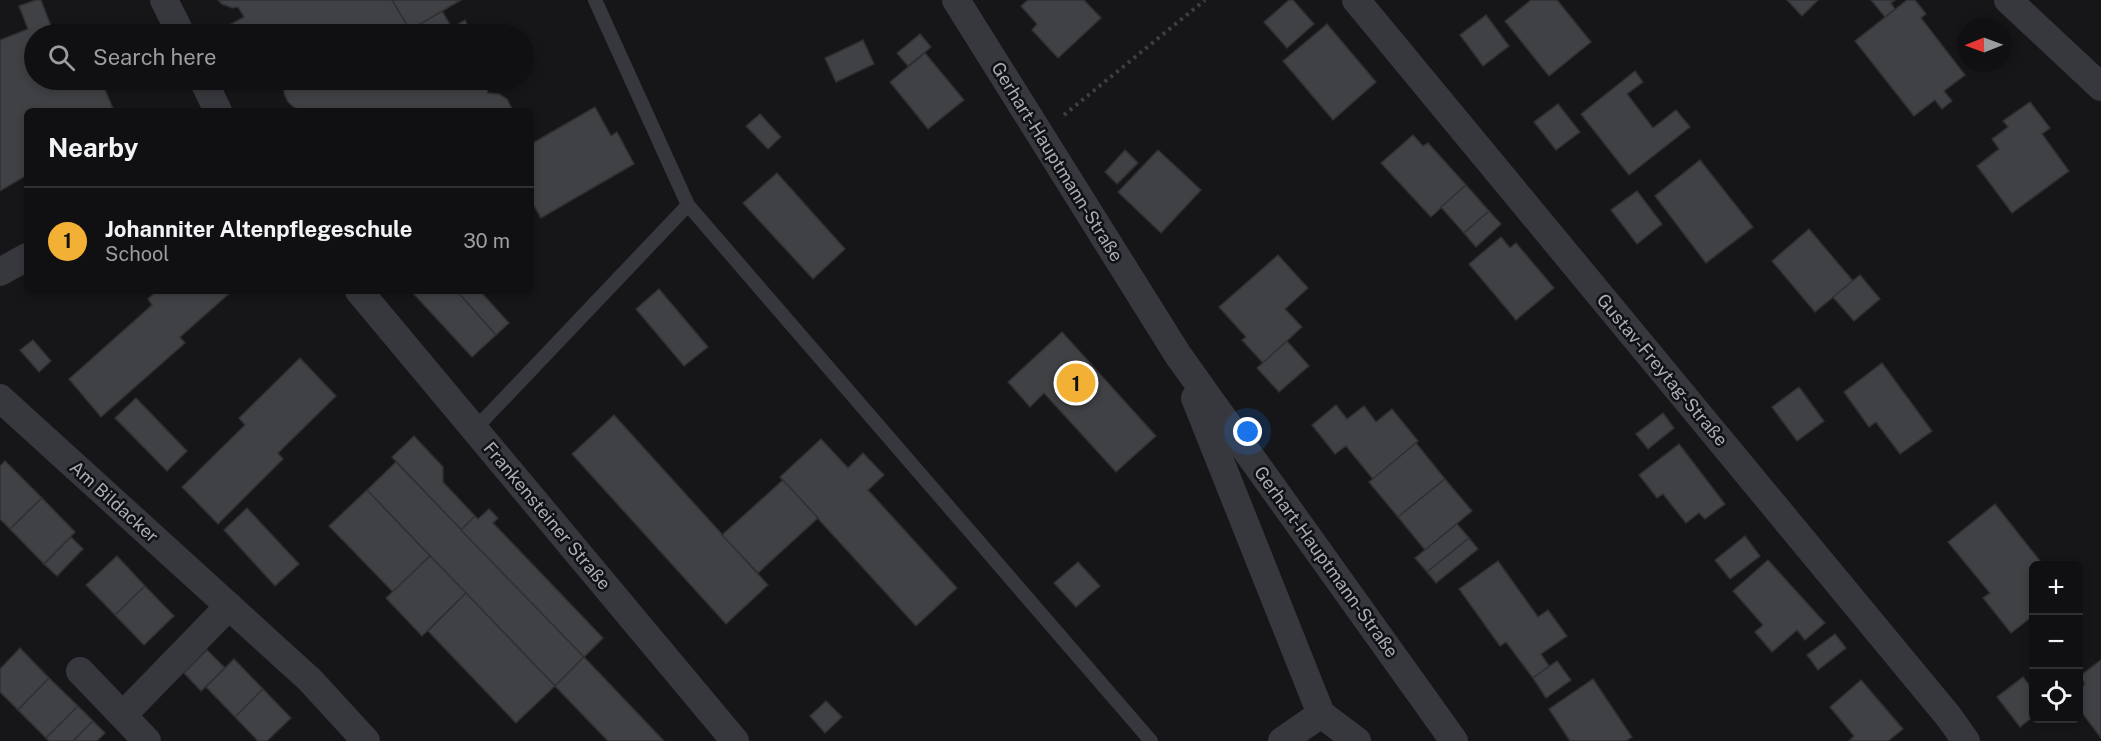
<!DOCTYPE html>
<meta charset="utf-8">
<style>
:root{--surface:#101012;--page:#1e1e20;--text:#f1f3f6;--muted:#9c9d9f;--line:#303032;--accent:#f2b134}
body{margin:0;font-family:"Public Sans",sans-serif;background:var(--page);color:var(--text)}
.controls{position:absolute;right:18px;bottom:18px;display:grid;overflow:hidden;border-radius:9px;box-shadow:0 3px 9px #0003}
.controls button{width:54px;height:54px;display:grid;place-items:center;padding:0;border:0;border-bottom:2px solid var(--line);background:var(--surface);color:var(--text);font:30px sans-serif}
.compass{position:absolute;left:1957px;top:18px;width:54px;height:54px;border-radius:50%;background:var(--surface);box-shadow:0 3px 9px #0003;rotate:269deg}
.you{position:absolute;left:1248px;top:432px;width:21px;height:21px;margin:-15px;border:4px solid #fff;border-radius:50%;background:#1a73e8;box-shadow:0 0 0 9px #1a73e833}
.badge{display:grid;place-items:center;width:39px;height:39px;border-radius:50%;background:var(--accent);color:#111;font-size:20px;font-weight:700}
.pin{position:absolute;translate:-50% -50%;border:3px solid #fff;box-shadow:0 2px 6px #0006}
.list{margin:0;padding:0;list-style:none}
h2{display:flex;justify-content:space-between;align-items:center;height:78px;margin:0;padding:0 24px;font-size:26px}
h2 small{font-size:20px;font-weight:400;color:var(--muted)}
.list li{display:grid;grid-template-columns:39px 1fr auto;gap:18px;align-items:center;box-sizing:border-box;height:108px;padding:0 24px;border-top:2px solid var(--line)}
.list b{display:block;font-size:22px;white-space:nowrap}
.list p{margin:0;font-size:20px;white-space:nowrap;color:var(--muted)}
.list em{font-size:20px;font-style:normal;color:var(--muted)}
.icon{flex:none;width:33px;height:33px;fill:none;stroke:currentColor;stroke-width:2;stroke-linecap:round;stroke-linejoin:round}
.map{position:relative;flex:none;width:2101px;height:741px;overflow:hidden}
.search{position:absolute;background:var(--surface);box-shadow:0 3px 9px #0003;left:24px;top:24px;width:510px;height:66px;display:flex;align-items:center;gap:15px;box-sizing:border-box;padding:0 21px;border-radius:33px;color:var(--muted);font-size:22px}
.panel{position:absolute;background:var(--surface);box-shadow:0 3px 9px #0003;left:24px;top:108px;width:510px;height:186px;border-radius:9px}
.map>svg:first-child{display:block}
.building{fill:#404145;stroke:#303034;stroke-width:1.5}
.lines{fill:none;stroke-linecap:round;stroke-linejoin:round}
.path{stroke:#3d3f44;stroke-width:4;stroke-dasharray:3 4.5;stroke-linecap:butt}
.lane{stroke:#37383d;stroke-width:14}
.street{stroke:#37383d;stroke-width:28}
.labels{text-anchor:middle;stroke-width:5;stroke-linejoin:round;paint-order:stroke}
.street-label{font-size:18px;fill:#a8adb8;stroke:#111113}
</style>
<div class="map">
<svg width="2101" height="741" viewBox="0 0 2101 741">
<rect width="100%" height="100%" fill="#161618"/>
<g class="building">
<path d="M 36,0 L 41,0 L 54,34 L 34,34 L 34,80 L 101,80 L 114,111 L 27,111 L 27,175 L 0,191 L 0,40 L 28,29 L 19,6 Z"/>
<path d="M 218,0 L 392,0 L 410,30 L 442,11 L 452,28 L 465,20 L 471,33 L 468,34 L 259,34 L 257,31 L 251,34 L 237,34 L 231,24 L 244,17 L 238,7 L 232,8 L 222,4 Z"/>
<path d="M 392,0 L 461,0 L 410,30 Z"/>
<path d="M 1028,0 L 1084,0 L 1101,18 L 1058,58 L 1032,30 L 1037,24 L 1021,6 Z"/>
<path d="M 1289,0 L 1293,0 L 1314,24 L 1287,48 L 1264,22 Z"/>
<path d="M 1531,0 L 1557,0 L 1591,42 L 1549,76 L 1505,21 Z"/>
<path d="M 1787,0 L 1818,0 L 1802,16 Z"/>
<path d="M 1871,0 L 1895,0 L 1891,3 L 1895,9 L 1885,17 Z"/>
<path d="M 1907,0 L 1915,0 L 1926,14 L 1921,18 L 1965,75 L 1944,91 L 1952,101 L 1942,109 L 1935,100 L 1914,116 L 1855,41 Z"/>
<path d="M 1486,15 L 1509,46 L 1483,66 L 1460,35 Z"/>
<path d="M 1327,24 L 1376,82 L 1333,120 L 1283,61 Z"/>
<path d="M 920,34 L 931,47 L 908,66 L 897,53 Z"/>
<path d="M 863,40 L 874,64 L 836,82 L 825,58 Z"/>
<path d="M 925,53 L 964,100 L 928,129 L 890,82 Z"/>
<path d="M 1635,71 L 1643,82 L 1627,94 L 1653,128 L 1676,110 L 1690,127 L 1629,175 L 1581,114 Z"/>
<path d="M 285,80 L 492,80 L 487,90 L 488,93 L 499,94 L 507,99 L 513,111 L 302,111 L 295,108 L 288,102 L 284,93 Z"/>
<path d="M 2030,102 L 2050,128 L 2042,134 L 2069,171 L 2012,213 L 1977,166 L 1999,149 L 1992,139 L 2008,127 L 2003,121 Z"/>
<path d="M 1558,104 L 1580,132 L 1556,150 L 1534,122 Z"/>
<path d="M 595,107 L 611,136 L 617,132 L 634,164 L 541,218 L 531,201 L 531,144 Z"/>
<path d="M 760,114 L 781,137 L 768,149 L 746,126 Z"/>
<path d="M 1413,135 L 1423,146 L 1428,143 L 1466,185 L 1431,217 L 1381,163 Z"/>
<path d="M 1125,150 L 1138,163 L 1117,184 L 1105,172 Z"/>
<path d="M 1158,150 L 1201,190 L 1161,233 L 1118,192 Z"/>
<path d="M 1700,160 L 1753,227 L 1706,263 L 1655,196 Z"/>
<path d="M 777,173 L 845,249 L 813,279 L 743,203 Z"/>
<path d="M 1466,185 L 1489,211 L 1464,233 L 1441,207 Z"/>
<path d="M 1637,191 L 1662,224 L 1637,244 L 1611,210 Z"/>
<path d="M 1489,211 L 1501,224 L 1476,247 L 1464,233 Z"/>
<path d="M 1809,229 L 1853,281 L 1815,312 L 1772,261 Z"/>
<path d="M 1501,237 L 1510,248 L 1516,243 L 1554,288 L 1516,320 L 1469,264 Z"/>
<path d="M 1278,255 L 1308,288 L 1285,309 L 1302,327 L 1263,363 L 1242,340 L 1246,337 L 1219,307 Z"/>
<path d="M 1860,275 L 1880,299 L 1854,321 L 1833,297 Z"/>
<path d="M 659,289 L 708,347 L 684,366 L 636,309 Z"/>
<path d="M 157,291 L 232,291 L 180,337 L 185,343 L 101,417 L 69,379 L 152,305 L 148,299 Z"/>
<path d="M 411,291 L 457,291 L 496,335 L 472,357 Z"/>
<path d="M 457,291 L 480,291 L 509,323 L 496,335 Z"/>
<path d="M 1062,332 L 1156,436 L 1116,472 L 1044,393 L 1030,407 L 1008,382 Z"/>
<path d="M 33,340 L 51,361 L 39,372 L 20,350 Z"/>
<path d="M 1287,341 L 1309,366 L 1279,392 L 1257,368 Z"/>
<path d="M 300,358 L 336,396 L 278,453 L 283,459 L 218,524 L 182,487 L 245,425 L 239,418 Z"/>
<path d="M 1882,363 L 1932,431 L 1900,454 L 1876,422 L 1869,427 L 1844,392 Z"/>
<path d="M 1799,387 L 1824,421 L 1797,441 L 1772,407 Z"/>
<path d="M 136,398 L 187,451 L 167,471 L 115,418 Z"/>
<path d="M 1336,405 L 1347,419 L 1364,406 L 1376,422 L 1392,409 L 1418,441 L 1373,479 L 1346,446 L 1335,454 L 1312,425 Z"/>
<path d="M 1663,413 L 1674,428 L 1648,449 L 1636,434 Z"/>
<path d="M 614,415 L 768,585 L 726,624 L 572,454 Z"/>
<path d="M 414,436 L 443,467 L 443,482 L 475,516 L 461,530 L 392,457 Z"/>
<path d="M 821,439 L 848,468 L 863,453 L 884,475 L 868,490 L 957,588 L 916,626 L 780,477 Z"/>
<path d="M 1416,443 L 1445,479 L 1398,517 L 1369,482 Z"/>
<path d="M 1679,444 L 1725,504 L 1705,519 L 1699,513 L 1686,523 L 1663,494 L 1657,498 L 1639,475 Z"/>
<path d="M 5,461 L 42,498 L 10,529 L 0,519 L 0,466 Z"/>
<path d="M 396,462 L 584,657 L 555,686 L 367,490 Z"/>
<path d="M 1445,479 L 1472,511 L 1425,550 L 1398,517 Z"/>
<path d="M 783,480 L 818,518 L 758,573 L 722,535 Z"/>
<path d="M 367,490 L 430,556 L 393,592 L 329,526 Z"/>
<path d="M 42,498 L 75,532 L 44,564 L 10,529 Z"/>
<path d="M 1995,504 L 2044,566 L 2034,566 L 2034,615 L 2011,633 L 1983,598 L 1990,593 L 1948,542 Z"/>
<path d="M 247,508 L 299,564 L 275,586 L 224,530 Z"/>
<path d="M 489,509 L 498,518 L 493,523 L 603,638 L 584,657 L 461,530 L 475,516 L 478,519 Z"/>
<path d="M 1457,524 L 1469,538 L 1427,572 L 1415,558 Z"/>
<path d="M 1745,536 L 1760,556 L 1730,579 L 1715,560 Z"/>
<path d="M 71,537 L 83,549 L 57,576 L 44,564 Z"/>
<path d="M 1469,538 L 1478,549 L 1436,583 L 1427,572 Z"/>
<path d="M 117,556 L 145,586 L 115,615 L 86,585 Z"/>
<path d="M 430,556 L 466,593 L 422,636 L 386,598 Z"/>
<path d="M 1768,560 L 1825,623 L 1805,640 L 1797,630 L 1772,652 L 1755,632 L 1763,625 L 1733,591 Z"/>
<path d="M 1498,561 L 1538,617 L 1548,610 L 1567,636 L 1541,654 L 1549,666 L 1533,678 L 1506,642 L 1500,646 L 1459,589 Z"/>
<path d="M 1078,562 L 1100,586 L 1076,607 L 1054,583 Z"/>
<path d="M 145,586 L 174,616 L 144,645 L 115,615 Z"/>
<path d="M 466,593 L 555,686 L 516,723 L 428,631 Z"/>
<path d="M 1835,634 L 1846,648 L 1818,670 L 1807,655 Z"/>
<path d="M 20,648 L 49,678 L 18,710 L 0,692 L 0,669 Z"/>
<path d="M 207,650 L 225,668 L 201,691 L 184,673 Z"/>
<path d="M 584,657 L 664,741 L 608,741 L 555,686 Z"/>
<path d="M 234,659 L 263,689 L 235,717 L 206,687 Z"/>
<path d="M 2101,660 L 2101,738 L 2083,714 L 2078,718 L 2078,689 L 2085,684 L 2080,676 Z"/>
<path d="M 1557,661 L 1571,680 L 1546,698 L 1533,678 Z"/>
<path d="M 2023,677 L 2034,691 L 2034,716 L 2020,727 L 1997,697 Z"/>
<path d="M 49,678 L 78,706 L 46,738 L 18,710 Z"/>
<path d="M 1593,679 L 1632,737 L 1626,741 L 1570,741 L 1549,709 Z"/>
<path d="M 1861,680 L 1903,729 L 1888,741 L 1849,741 L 1854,736 L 1830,707 Z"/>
<path d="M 263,689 L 291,718 L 267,741 L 258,741 L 235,717 Z"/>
<path d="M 826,701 L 842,717 L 825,733 L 810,716 Z"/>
<path d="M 78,706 L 93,721 L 73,741 L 49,741 L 46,738 Z"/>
<path d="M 93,721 L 105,733 L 97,741 L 73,741 Z"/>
</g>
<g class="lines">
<path class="path" d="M 1064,115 L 1205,0"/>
<g class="lane">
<path d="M 595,0 L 688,205"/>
<path d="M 475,429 L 688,205 L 1151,741"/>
</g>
<g class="street">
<path d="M 164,0 L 181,34"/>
<path d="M 956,0 L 1178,355 L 1454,741"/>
<path d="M 1356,0 L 1949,717 L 1966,741"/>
<path d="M 2008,0 L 2101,87"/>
<path d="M 203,80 L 218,111"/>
<path d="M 0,272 L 27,257"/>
<path d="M 359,291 L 735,741"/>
<path d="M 0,398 L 310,680 L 366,741"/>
<path d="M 1195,398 L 1321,714 L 1357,741"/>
<path d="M 80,671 L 147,741"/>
<path d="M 123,715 L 229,606"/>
<path d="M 1282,741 L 1321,714"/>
</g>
</g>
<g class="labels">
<g class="street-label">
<text transform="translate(1057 162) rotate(58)" y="6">Gerhart-Hauptmann-Straße</text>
<text transform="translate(1662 370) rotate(50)" y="6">Gustav-Freytag-Straße</text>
<text transform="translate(114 502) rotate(42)" y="6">Am Bildacker</text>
<text transform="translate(547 516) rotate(50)" y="6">Frankensteiner Straße</text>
<text transform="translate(1326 562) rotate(54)" y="6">Gerhart-Hauptmann-Straße</text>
</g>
</g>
</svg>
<div class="controls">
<button>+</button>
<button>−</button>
<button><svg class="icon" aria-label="locate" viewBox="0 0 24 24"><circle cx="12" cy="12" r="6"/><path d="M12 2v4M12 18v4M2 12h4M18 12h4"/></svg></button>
</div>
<svg class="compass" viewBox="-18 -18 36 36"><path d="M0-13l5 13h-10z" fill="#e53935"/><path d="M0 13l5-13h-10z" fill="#9c9d9f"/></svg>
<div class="you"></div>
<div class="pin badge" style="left:1076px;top:383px">1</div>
<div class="search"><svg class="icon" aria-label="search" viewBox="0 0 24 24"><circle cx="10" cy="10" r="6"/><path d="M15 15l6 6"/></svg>Search here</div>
<section class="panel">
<h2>Nearby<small></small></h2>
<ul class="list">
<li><span class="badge">1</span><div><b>Johanniter Altenpflegeschule</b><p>School</p></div><em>30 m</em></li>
</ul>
</section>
</div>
